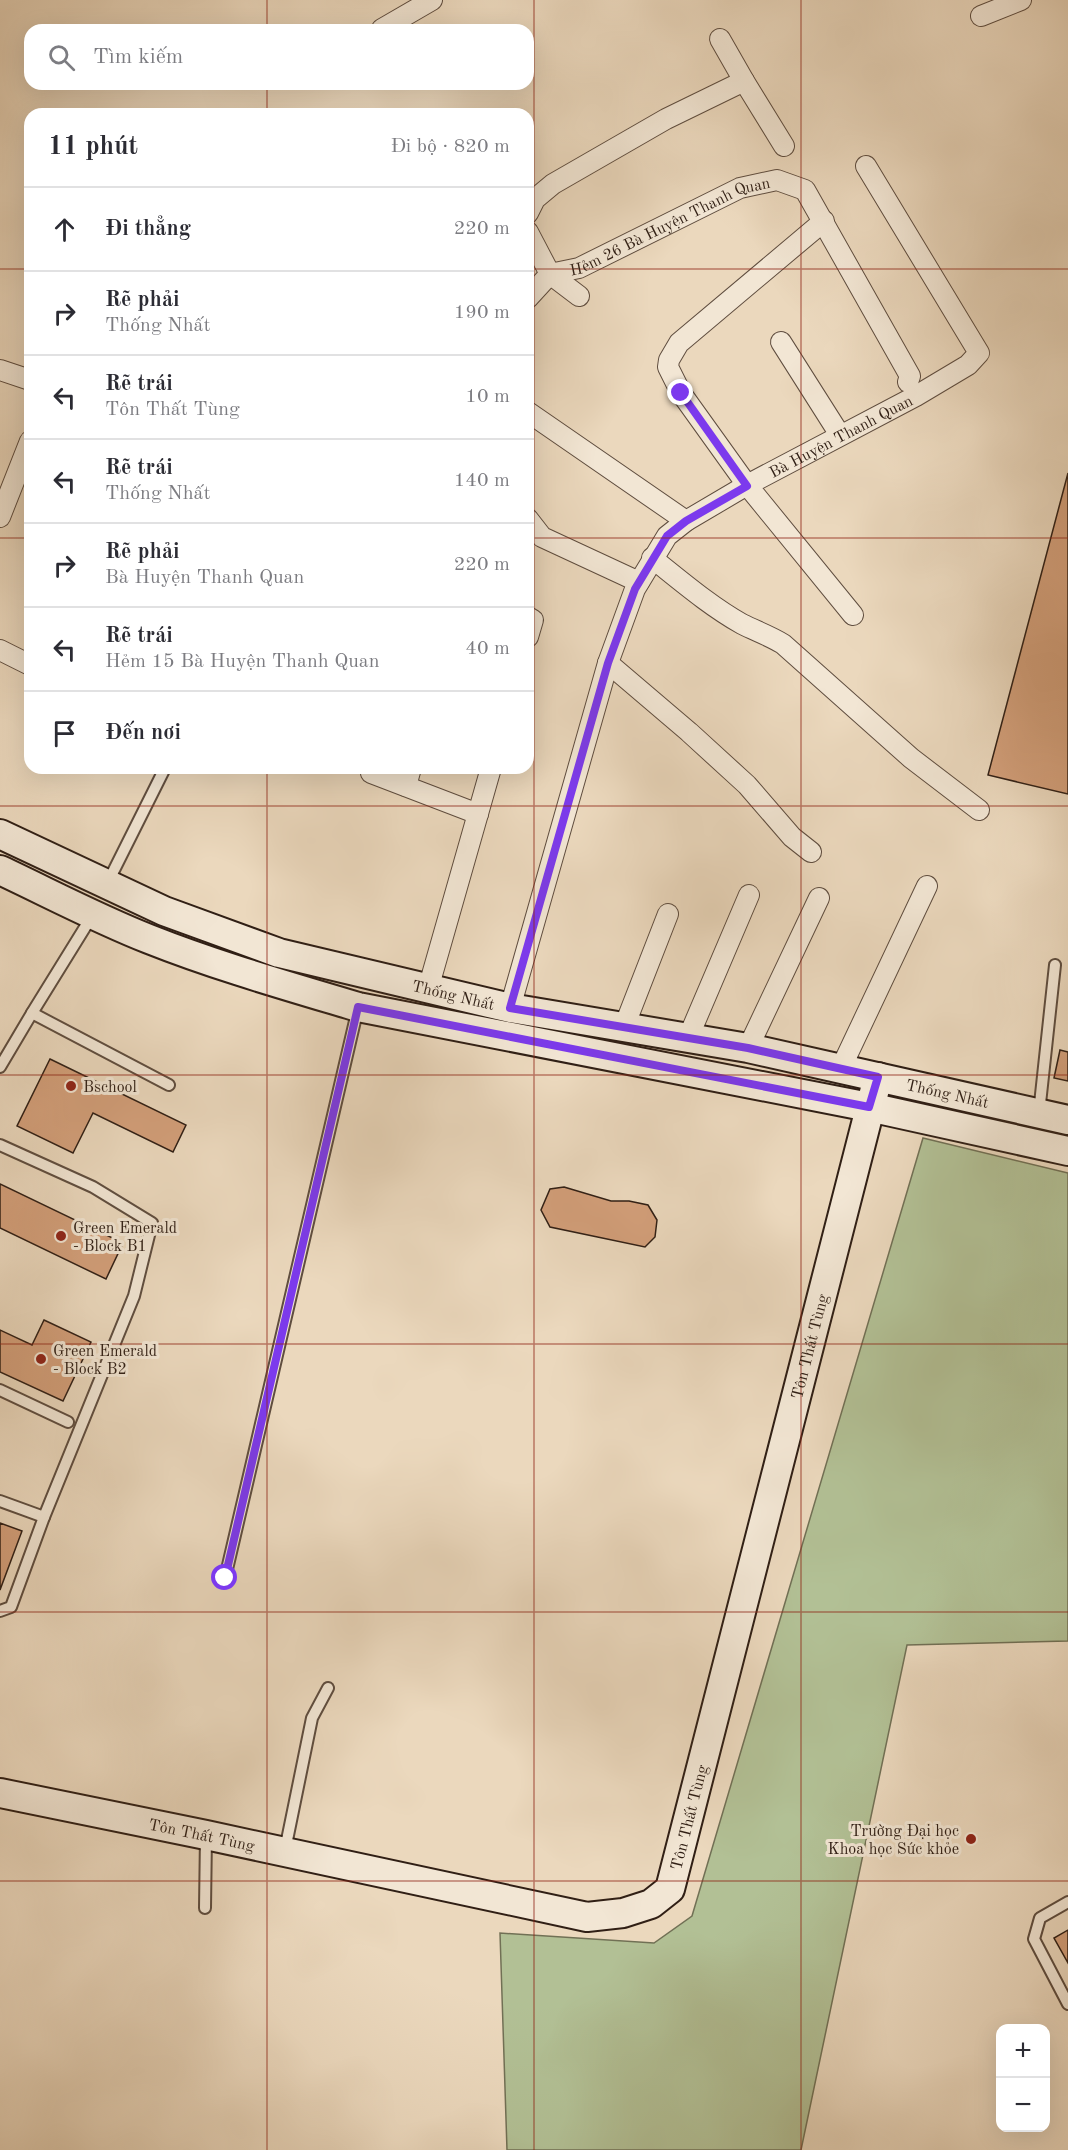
<!DOCTYPE html>
<html lang="vi">
<meta charset="utf-8">
<style>
:root{--surface:#fff;--page:#f7f7f7;--text:#2b2b33;--muted:#7c7c81;--line:#e1e1e2}
body{margin:0;font-family:"Old Standard TT",serif;background:var(--page);color:var(--text)}
.controls{position:absolute;right:18px;bottom:18px;display:grid;overflow:hidden;border-radius:12px;box-shadow:0 6px 24px #0002}
.controls button{width:54px;height:54px;display:grid;place-items:center;padding:0;border:0;border-bottom:2px solid var(--line);background:var(--surface);color:var(--text);font:30px sans-serif}
.stop{position:absolute;width:18px;height:18px;margin:-14px;border:4px solid #7c3aed;border-radius:50%;background:#fff}
.stop.end{background:#7c3aed;border-color:#fff;box-shadow:0 2px 6px #0008}
.list{margin:0;padding:0;list-style:none}
h2{display:flex;justify-content:space-between;align-items:center;height:78px;margin:0;padding:0 24px;font-size:26px}
h2 small{font-size:20px;font-weight:400;color:var(--muted)}
.list li{display:grid;grid-template-columns:39px 1fr auto;gap:18px;align-items:center;box-sizing:border-box;height:84px;padding:0 24px;border-top:2px solid var(--line)}
.list b{display:block;font-size:22px;white-space:nowrap}
.list p{margin:0;font-size:20px;white-space:nowrap;color:var(--muted)}
.list em{font-size:20px;font-style:normal;color:var(--muted)}
.icon{flex:none;width:33px;height:33px;fill:none;stroke:currentColor;stroke-width:2;stroke-linecap:round;stroke-linejoin:round}
.map{position:relative;flex:none;width:1068px;height:2150px;overflow:hidden}
.search{position:absolute;background:var(--surface);box-shadow:0 6px 24px #0002;left:24px;top:24px;width:510px;height:66px;display:flex;align-items:center;gap:15px;box-sizing:border-box;padding:0 21px;border-radius:18px;color:var(--muted);font-size:22px}
.panel{position:absolute;background:var(--surface);box-shadow:0 6px 24px #0002;left:24px;top:108px;width:510px;height:666px;border-radius:18px}
.map>svg:first-child{display:block}
.green{fill:#b2c095;stroke:#717055;stroke-width:1.5}
.building{fill:#d39f7a;stroke:#301f15;stroke-width:1.5}
.lines{fill:none;stroke-linecap:round;stroke-linejoin:round}
.lane-casing{stroke:#5f4d3f;stroke-width:14}
.street-casing{stroke:#5f4d3f;stroke-width:22}
.secondary-casing{stroke:#301f15;stroke-width:32}
.lane{stroke:#f2e6d4;stroke-width:10}
.street{stroke:#f2e6d4;stroke-width:20}
.secondary{stroke:#f2e6d4;stroke-width:28}
.route{stroke:#7c3aed;stroke-width:8}
.grid{fill:none;stroke:#8f2418;stroke-width:1.5;stroke-opacity:0.55}
.poi-dot{fill:#8f2418;stroke:#f2e6d4;stroke-width:2}
.labels{text-anchor:middle;stroke-width:6;stroke-linejoin:round;paint-order:stroke}
.street-label{font-size:16px;fill:#301f15;stroke:#f2e6d4}
.poi-label{font-size:16px;fill:#301f15;stroke:#f2e6d4;text-anchor:start}
</style>
<div class="map">
<svg width="1068" height="2150" viewBox="0 0 1068 2150">
<rect width="100%" height="100%" fill="#ebd8bd"/>
<filter id="stains"><feTurbulence type="fractalNoise" baseFrequency=".00333" numOctaves="4"/><feColorMatrix values="0 0 0 0 .2 0 0 0 0 .09 0 0 0 0 .02 0 0 0 .5 -.17"/></filter>
<radialGradient id="worn" r=".72"><stop offset=".6" stop-color="#630" stop-opacity="0"/><stop offset="1" stop-color="#630" stop-opacity=".3"/></radialGradient>
<path class="green" d="M 923,1138 L 1068,1173 L 1068,1641 L 907,1645 L 801,2150 L 507,2150 L 500,1933 L 654,1943 L 692,1916 Z"/>
<g class="building">
<path d="M 1068,473 L 1068,794 L 988,775 Z"/>
<path d="M 1060,1050 L 1068,1052 L 1068,1081 L 1054,1078 Z"/>
<path d="M 50,1059 L 186,1125 L 173,1152 L 93,1113 L 73,1153 L 17,1126 Z"/>
<path d="M 0,1184 L 123,1243 L 106,1279 L 0,1228 Z"/>
<path d="M 564,1187 L 611,1201 L 629,1201 L 648,1205 L 657,1220 L 655,1237 L 645,1247 L 550,1227 L 541,1210 L 550,1189 Z"/>
<path d="M 44,1320 L 91,1342 L 63,1401 L 0,1372 L 0,1330 L 32,1345 Z"/>
<path d="M 0,1523 L 22,1531 L 0,1590 Z"/>
<path d="M 1068,1930 L 1068,1963 L 1054,1938 Z"/>
</g>
<g class="lines">
<g class="lane-casing">
<g id="lane">
<path d="M 107,884 L 165,768"/>
<path d="M 32,1013 L 92,916"/>
<path d="M 0,1067 L 32,1013 L 169,1085"/>
<path d="M 1039,1113 L 1055,965"/>
<path d="M 0,1145 L 93,1187 L 152,1223 L 134,1296 L 44,1517 L 0,1501"/>
<path d="M 0,1390 L 68,1422"/>
<path d="M 225,1578 L 358,1008"/>
<path d="M 0,1611 L 11,1607 L 44,1517"/>
<path d="M 285,1850 L 312,1718 L 328,1688"/>
<path d="M 1068,1902 L 1040,1918 L 1034,1939 L 1068,2004"/>
<path d="M 205,1908 L 206,1835"/>
</g>
</g>
<g class="street-casing">
<g id="street">
<path d="M 981,16 L 1021,0"/>
<path d="M 382,29 L 432,0"/>
<path d="M 720,39 L 744,81"/>
<path d="M 528,213 L 535,199 L 553,184 L 666,119 L 744,81 L 784,146"/>
<path d="M 824,221 L 679,343 L 669,360 L 668,367 L 681,393 L 747,485 L 853,615"/>
<path d="M 528,232 L 550,274 L 579,296"/>
<path id="s1" d="M 550,274 L 579,268 L 740,188 L 777,180 L 805,190 L 910,376 L 908,382"/>
<path d="M 528,298 L 550,274"/>
<path d="M 781,342 L 840,435"/>
<path d="M 0,370 L 30,380"/>
<path d="M 528,412 L 686,521"/>
<path d="M 0,517 L 30,441"/>
<path d="M 528,519 L 542,537 L 639,582"/>
<path d="M 652,558 C 681,581 710,606 742,624 C 756,631 770,636 783,644 L 911,758 L 979,810"/>
<path d="M 528,617 L 533,620 L 528,637"/>
<path d="M 0,650 L 30,665"/>
<path d="M 608,663 L 689,732 L 747,785 L 792,837 L 811,852"/>
<path d="M 371,773 L 478,814"/>
<path d="M 406,786 L 411,768"/>
<path d="M 428,989 L 491,768"/>
<path id="s2" d="M 510,1008 L 608,663 L 635,589 L 667,536 L 686,521 L 747,485 L 916,396 L 968,365 L 979,353 L 866,166"/>
<path d="M 624,1027 L 668,914"/>
<path d="M 688,1038 L 749,895"/>
<path d="M 748,1048 L 819,898"/>
<path d="M 841,1068 L 927,886"/>
</g>
</g>
<g class="secondary-casing">
<g id="secondary">
<path id="s3" d="M 0,834 L 164,911 L 279,953 L 510,1008 L 748,1048 L 1068,1120"/>
<path d="M 0,870 C 49,893 98,919 149,939 C 217,966 288,986 358,1007 L 869,1107 L 1068,1151"/>
<path id="s4" d="M 0,1793 L 206,1835 L 587,1917 L 623,1913 L 651,1904 L 670,1889 L 878,1077"/>
</g>
</g>
<use href="#lane" class="lane"/>
<use href="#street" class="street"/>
<use href="#secondary" class="secondary"/>
</g>
<g class="lines">
<path class="route" d="M 225,1578 L 358,1007 L 869,1107 L 878,1077 L 748,1048 L 510,1008 L 608,663 L 635,589 L 667,536 L 686,521 L 747,486 L 681,393"/>
</g>
<path class="grid" d="M 267,0 L 267,30M 534,0 L 534,2150M 801,0 L 801,2150M 267,84 L 267,114M 0,269 L 30,269M 528,269 L 1068,269M 0,538 L 30,538M 528,538 L 1068,538M 267,768 L 267,2150M 0,806 L 1068,806M 0,1075 L 1068,1075M 0,1344 L 1068,1344M 0,1612 L 1068,1612M 0,1881 L 1068,1881"/>
<g class="poi-dot">
<circle cx="71" cy="1086" r="6"/>
<circle cx="61" cy="1236" r="6"/>
<circle cx="41" cy="1359" r="6"/>
<circle cx="971" cy="1839" r="6"/>
</g>
<g class="labels">
<g class="street-label">
<text dy="6" stroke="none"><textPath href="#s1" startOffset="130">Hẻm 26 Bà Huyện Thanh Quan</textPath></text>
<text dy="6" stroke="none"><textPath href="#s2" startOffset="700">Bà Huyện Thanh Quan</textPath></text>
<text dy="6" stroke="none"><textPath href="#s3" startOffset="483">Thống Nhất</textPath></text>
<text dy="6" stroke="none"><textPath href="#s3" startOffset="987">Thống Nhất</textPath></text>
<text dy="6" stroke="none"><textPath href="#s4" startOffset="1250">Tôn Thất Tùng</textPath></text>
<text dy="6" stroke="none"><textPath href="#s4" startOffset="764">Tôn Thất Tùng</textPath></text>
<text dy="6" stroke="none"><textPath href="#s4" startOffset="206">Tôn Thất Tùng</textPath></text>
</g>
<g class="poi-label">
<text x="83" y="1092">Bschool</text>
<text x="73" y="1233">Green Emerald<tspan x="73" dy="18">- Block B1</tspan></text>
<text x="53" y="1356">Green Emerald<tspan x="53" dy="18">- Block B2</tspan></text>
<text x="959" y="1836" text-anchor="end">Trường Đại học<tspan x="959" dy="18">Khoa học Sức khỏe</tspan></text>
</g>
</g>
<rect width="100%" height="100%" filter="url(#stains)"/>
<rect width="100%" height="100%" fill="url(#worn)"/>
</svg>
<div class="controls">
<button>+</button>
<button>−</button>
</div>
<div class="stop" style="left:225px;top:1578px"></div>
<div class="stop end" style="left:681px;top:393px"></div>
<div class="search"><svg class="icon" aria-label="search" viewBox="0 0 24 24"><circle cx="10" cy="10" r="6"/><path d="M15 15l6 6"/></svg>Tìm kiếm</div>
<section class="panel">
<h2>11 phút<small>Đi bộ · 820 m</small></h2>
<ul class="list">
<li><svg class="icon" aria-label="ahead" viewBox="0 0 24 24"><path d="M12 20V5M6 11l6-6 6 6"/></svg><div><b>Đi thẳng</b></div><em>220 m</em></li>
<li><svg class="icon" aria-label="right" viewBox="0 0 24 24"><path d="M7 20v-9h11M14 6l5 5-5 5"/></svg><div><b>Rẽ phải</b><p>Thống Nhất</p></div><em>190 m</em></li>
<li><svg class="icon" aria-label="left" viewBox="0 0 24 24"><path d="M17 20v-9H6M10 6l-5 5 5 5"/></svg><div><b>Rẽ trái</b><p>Tôn Thất Tùng</p></div><em>10 m</em></li>
<li><svg class="icon" aria-label="left" viewBox="0 0 24 24"><path d="M17 20v-9H6M10 6l-5 5 5 5"/></svg><div><b>Rẽ trái</b><p>Thống Nhất</p></div><em>140 m</em></li>
<li><svg class="icon" aria-label="right" viewBox="0 0 24 24"><path d="M7 20v-9h11M14 6l5 5-5 5"/></svg><div><b>Rẽ phải</b><p>Bà Huyện Thanh Quan</p></div><em>220 m</em></li>
<li><svg class="icon" aria-label="left" viewBox="0 0 24 24"><path d="M17 20v-9H6M10 6l-5 5 5 5"/></svg><div><b>Rẽ trái</b><p>Hẻm 15 Bà Huyện Thanh Quan</p></div><em>40 m</em></li>
<li><svg class="icon" aria-label="arrive" viewBox="0 0 24 24"><path d="M6 21V4h12l-3 4 3 4H6"/></svg><div><b>Đến nơi</b></div></li>
</ul>
</section>
</div>
